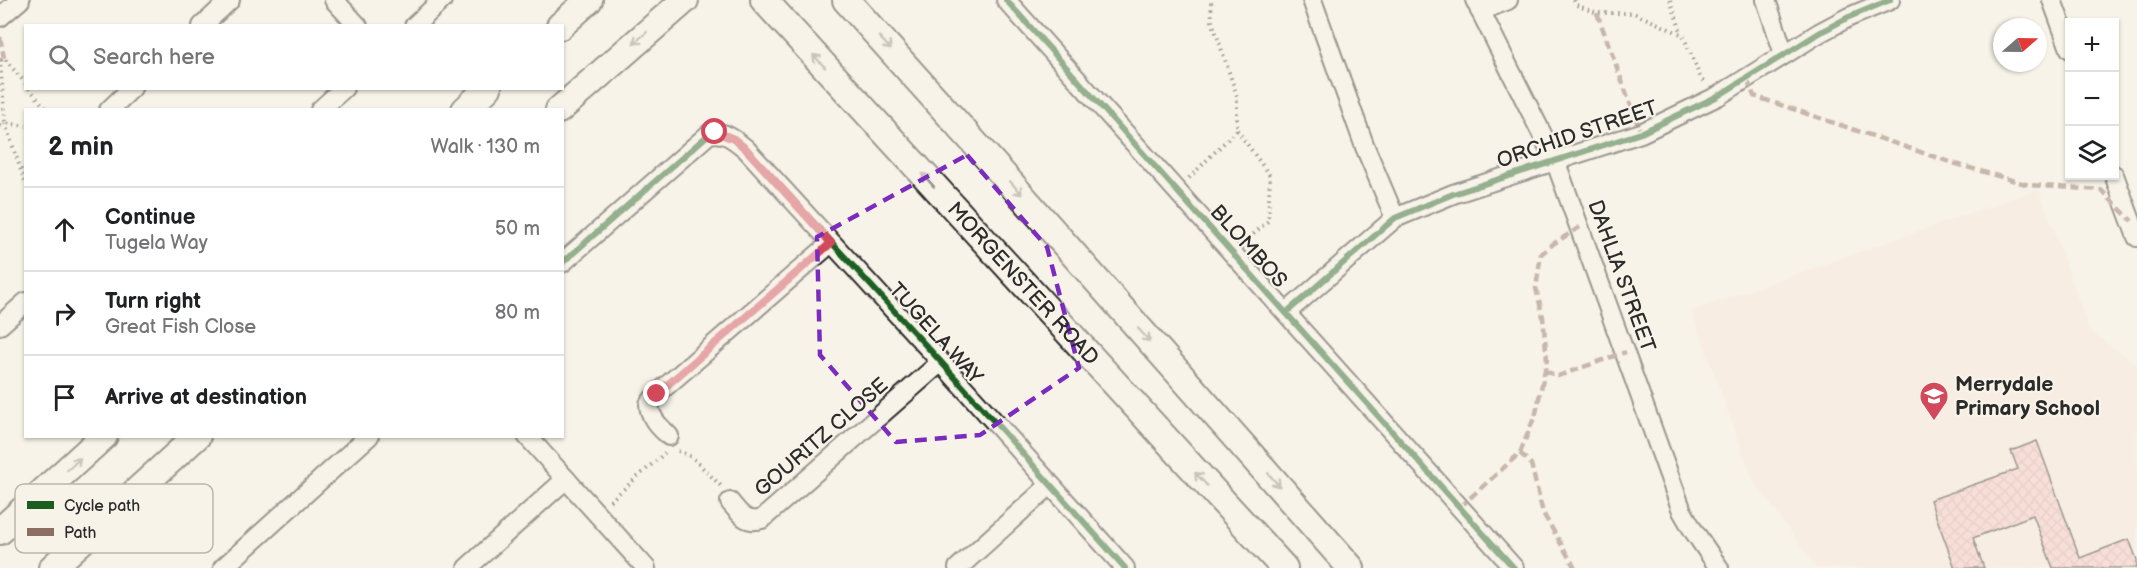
<!DOCTYPE html>
<meta charset="utf-8">
<style>
:root{--surface:#fff;--page:#f2f2f2;--text:#202124;--muted:#757577;--line:#e0e0e0}
body{margin:0;font-family:"Balsamiq Sans",sans-serif;background:var(--page);color:var(--text)}
.controls{position:absolute;right:18px;top:18px;display:grid;overflow:hidden;border-radius:0px;box-shadow:0 2px 4px #0004}
.controls button{width:54px;height:54px;display:grid;place-items:center;padding:0;border:0;border-bottom:2px solid var(--line);background:var(--surface);color:var(--text);font:30px sans-serif}
.compass{position:absolute;left:1993px;top:18px;width:54px;height:54px;border-radius:50%;background:var(--surface);box-shadow:0 2px 4px #0004;rotate:70deg}
.stop{position:absolute;width:18px;height:18px;margin:-14px;border:4px solid #d1495b;border-radius:50%;background:#fff}
.stop.end{background:#d1495b;border-color:#fff;box-shadow:0 2px 6px #0008}
.list{margin:0;padding:0;list-style:none}
h2{display:flex;justify-content:space-between;align-items:center;height:78px;margin:0;padding:0 24px;font-size:26px}
h2 small{font-size:20px;font-weight:400;color:var(--muted)}
.list li{display:grid;grid-template-columns:39px 1fr auto;gap:18px;align-items:center;box-sizing:border-box;height:84px;padding:0 24px;border-top:2px solid var(--line)}
.list b{display:block;font-size:22px;white-space:nowrap}
.list p{margin:0;font-size:20px;white-space:nowrap;color:var(--muted)}
.list em{font-size:20px;font-style:normal;color:var(--muted)}
.icon{flex:none;width:33px;height:33px;fill:none;stroke:currentColor;stroke-width:2;stroke-linecap:round;stroke-linejoin:round}
.map{position:relative;flex:none;width:2137px;height:568px;overflow:hidden}
.search{position:absolute;background:var(--surface);box-shadow:0 2px 4px #0004;left:24px;top:24px;width:540px;height:66px;display:flex;align-items:center;gap:15px;box-sizing:border-box;padding:0 21px;border-radius:0px;color:var(--muted);font-size:22px}
.panel{position:absolute;background:var(--surface);box-shadow:0 2px 4px #0004;left:24px;top:108px;width:540px;height:330px;border-radius:0px}
.map>svg:first-child{display:block}
.built{fill:#f7e6dd}
.building{fill:url(#building-cross-hatch);stroke:#2b2b2b;stroke-width:1.5}
.lines{fill:none;stroke-linecap:round;stroke-linejoin:round}
.street-casing{stroke:#2b2b2b;stroke-width:22}
.secondary-casing{stroke:#2b2b2b;stroke-width:30}
.path{stroke:#2b2b2b;stroke-width:4;stroke-dasharray:1.5 4.5;stroke-linecap:butt}
.street{stroke:#f7f3e8;stroke-width:18}
.secondary{stroke:#f7f3e8;stroke-width:26}
.quiet{stroke:#8d6e63;stroke-width:4.5;stroke-dasharray:9 4.5;stroke-linecap:butt}
.cycleway-casing{stroke:#f7f3e8;stroke-width:10}
.cycleway{stroke:#1b5e20;stroke-width:6}
.oneway{stroke:#918f8a}
.route{stroke:#d1495b;stroke-width:8}
.marked{fill:none;stroke:#7b2cbf;stroke-width:4.5;stroke-dasharray:12 8;stroke-linejoin:round}
.labels{text-anchor:middle;stroke-width:4.5;stroke-linejoin:round;paint-order:stroke}
.street-label{font-size:21px;fill:#2b2b2b;stroke:#f7f3e8}
.poi-label{font-size:21px;font-weight:bold;fill:#2b2b2b;stroke:#f7f3e8;text-anchor:start}
.key{fill:#f7f3e8;stroke:#bab7af;stroke-width:1.5}
.key-label{font-size:16px;fill:#2b2b2b}
</style>
<div class="map">
<svg width="2137" height="568" viewBox="0 0 2137 568">
<defs>
<pattern id="building-cross-hatch" width="8" height="8" patternUnits="userSpaceOnUse" patternTransform="scale(1.5)"><rect width="8" height="8" fill="#f7c7c3"/><path d="M0 0l8 8M0 8l8-8" fill="none" stroke="#d4aba8"/></pattern>
</defs>
<rect width="100%" height="100%" fill="#f7f3e8"/>
<filter id="ink" filterUnits="userSpaceOnUse"><feTurbulence type="fractalNoise" baseFrequency=".0167" numOctaves="2"/><feDisplacementMap in="SourceGraphic" scale="12" xChannelSelector="R" yChannelSelector="G"/><feConvolveMatrix kernelMatrix="1 2 1 2 8 2 1 2 1" color-interpolation-filters="sRGB"/></filter>
<g filter="url(#ink)">
<path class="built" d="M 2039,189 L 2089,330 L 2137,365 L 2137,568 L 1817,568 L 1752,478 L 1692,311 Z"/>
<path class="building" d="M 2037,441 L 2080,558 L 2129,539 L 2137,560 L 2137,568 L 2053,568 L 2033,515 L 1973,538 L 1984,568 L 1955,568 L 1930,500 L 2018,469 L 2011,451 Z"/>
<g class="lines">
<g class="street-casing">
<g id="street">
<path d="M 334,0 L 358,26"/>
<path d="M 1006,0 C 1175,189 1345,378 1514,568"/>
<path d="M 1312,0 L 1365,147 L 1395,218"/>
<path d="M 1475,0 L 1555,160 L 1682,511 L 1693,530 L 1719,568"/>
<path d="M 1766,0 L 1784,54"/>
<path d="M 2052,0 L 2070,49"/>
<path d="M 1480,11 L 1508,0"/>
<path d="M 0,17 L 20,0"/>
<path d="M 202,26 L 230,0"/>
<path d="M 414,26 L 442,0"/>
<path d="M 109,110 L 132,88"/>
<path d="M 320,110 L 344,88"/>
<path d="M 2114,175 L 2137,237"/>
<path d="M 562,263 L 709,134 C 724,130 735,140 746,149 L 941,362 L 1125,568"/>
<path d="M 1287,312 L 1395,218 L 1453,194 L 1641,133 L 1718,96 L 1819,33 L 1849,17 L 1890,0"/>
<path d="M 0,325 L 26,302"/>
<path d="M 527,436 L 646,568"/>
<path d="M 669,436 C 659,426 650,419 649,404 L 657,394 L 831,243"/>
<path d="M 730,502 C 740,514 746,524 762,519 L 941,362"/>
<path d="M 223,568 L 369,436"/>
<path d="M 467,568 L 566,479"/>
<path d="M 958,568 L 1050,485"/>
</g>
</g>
<g class="secondary-casing">
<g id="secondary">
<path id="s1" d="M 764,0 L 1284,568"/>
<path d="M 846,0 L 1007,179 L 1351,568"/>
<path d="M 560,26 L 589,0"/>
<path d="M 465,110 L 488,88"/>
<path d="M 559,110 L 685,0"/>
<path d="M 0,531 L 104,436"/>
<path d="M 52,568 L 197,436"/>
</g>
</g>
<g class="path">
<path d="M 1574,0 L 1576,5 L 1597,13 L 1634,13 L 1683,35 L 1701,79 L 1705,83"/>
<path d="M 1670,0 L 1682,34"/>
<path d="M 0,60 L 5,123 L 26,126"/>
<path d="M 1,60 L 4,58 L 26,84"/>
<path d="M 29,88 L 47,110"/>
<path d="M 0,126 L 5,123 L 26,185"/>
<path d="M 1237,130 L 1270,176 L 1268,221 L 1246,241"/>
<path d="M 1189,178 L 1237,130 L 1237,96 L 1212,21 L 1211,0"/>
<path d="M 678,451 L 692,457 L 721,486"/>
<path d="M 610,501 L 665,453"/>
</g>
<use href="#street" class="street"/>
<use href="#secondary" class="secondary"/>
<g class="quiet">
<path d="M 1597,13 L 1641,133"/>
<path d="M 0,37 L 4,58"/>
<path d="M 1747,79 L 1754,96 L 1953,163 L 2029,185 L 2101,190 L 2132,221"/>
<path d="M 1545,371 L 1558,376 L 1626,352"/>
<path d="M 1520,453 L 1531,464 L 1543,513 L 1575,568"/>
<path d="M 1460,507 L 1520,453 L 1536,413 L 1547,360 L 1543,317 L 1536,288 L 1541,254 L 1553,244 L 1580,227"/>
</g>
<g class="cycleway-casing">
<g id="cycleway">
<path d="M 1006,0 C 1175,189 1345,378 1514,568"/>
<path d="M 562,263 L 709,134 C 724,130 735,140 746,149 L 941,362 L 1125,568"/>
<path d="M 1287,312 L 1395,218 L 1453,194 L 1641,133 L 1718,96 L 1819,33 L 1849,17 L 1890,0"/>
</g>
</g>
<use href="#cycleway" class="cycleway"/>
</g>
<defs><path id="oneway-shaft" d="M-6 0H5M1.5-3L5.5 0L1.5 3" fill="none" stroke-width="1.6" stroke-linecap="round" stroke-linejoin="round" transform="scale(1.5)"/></defs>
<g class="oneway">
<use href="#oneway-shaft" transform="translate(640 38) rotate(139)"/>
<use href="#oneway-shaft" transform="translate(885 43) rotate(47)"/>
<use href="#oneway-shaft" transform="translate(819 61) rotate(-133)"/>
<use href="#oneway-shaft" transform="translate(928 180) rotate(-132)"/>
<use href="#oneway-shaft" transform="translate(1016 188) rotate(49)"/>
<use href="#oneway-shaft" transform="translate(1144 335) rotate(48)"/>
<use href="#oneway-shaft" transform="translate(74 464) rotate(-42)"/>
<use href="#oneway-shaft" transform="translate(1201 479) rotate(-133)"/>
<use href="#oneway-shaft" transform="translate(1274 480) rotate(49)"/>
</g>
</g>
<g class="lines" filter="url(#ink)">
<path class="route" d="M 657,394 L 831,243 L 746,149 L 734,139 L 715,132"/>
</g>
<path d="M0 0H2137V568H0ZM 967,155 L 1047,247 L 1079,368 L 980,435 L 896,442 L 820,355 L 817,237 Z" fill="#f7f3e8" fill-opacity=".55" fill-rule="evenodd"/>
<path class="marked" d="M 967,155 L 1047,247 L 1079,368 L 980,435 L 896,442 L 820,355 L 817,237 Z"/>
<defs>
<g id="school-pin" transform="scale(1.5)"><path d="M0 17L-7.5 6A9.5 9.5 0 1 1 7.5 6Z" fill="#d1495b" stroke="#f7f3e8"/><path d="M0-5L7-2L0 1L-7-2ZM-4 1L0 2.5L4 1V4Q0 6-4 4Z" fill="#fff"/></g>
</defs>
<g fill-rule="evenodd">
<use href="#school-pin" x="1934" y="396"/>
</g>
<g class="labels">
<g class="street-label">
<text transform="translate(1577 134) rotate(-19)" y="7">ORCHID STREET</text>
<text transform="translate(1249 246) rotate(48)" y="7">BLOMBOS</text>
<text transform="translate(1622 276) rotate(70)" y="7">DAHLIA STREET</text>
<text dy="7" stroke="none"><textPath href="#s1" startOffset="384">MORGENSTER ROAD</textPath></text>
<text transform="translate(936 333) rotate(48)" y="7">TUGELA WAY</text>
<text transform="translate(821 437) rotate(-41)" y="7">GOURITZ CLOSE</text>
</g>
<g class="poi-label">
<text x="1955" y="391">Merrydale<tspan x="1955" dy="24">Primary School</tspan></text>
</g>
</g>
<rect x="15" y="484" width="198" height="69" rx="9" class="key"/>
<rect x="27" y="501" width="27" height="8" fill="#1b5e20"/>
<rect x="27" y="528" width="27" height="8" fill="#8d6e63"/>
<g class="key-label">
<text x="64" y="511">Cycle path</text>
<text x="64" y="538">Path</text>
</g>
</svg>
<div class="controls">
<button>+</button>
<button>−</button>
<button><svg class="icon" aria-label="layers" viewBox="0 0 24 24"><path d="M12 4l9 5-9 5-9-5zM3 14l9 5 9-5"/></svg></button>
</div>
<svg class="compass" viewBox="-18 -18 36 36"><path d="M0-13l5 13h-10z" fill="#e53935"/><path d="M0 13l5-13h-10z" fill="#757577"/></svg>
<div class="stop" style="left:715px;top:132px"></div>
<div class="stop end" style="left:657px;top:394px"></div>
<div class="search"><svg class="icon" aria-label="search" viewBox="0 0 24 24"><circle cx="10" cy="10" r="6"/><path d="M15 15l6 6"/></svg>Search here</div>
<section class="panel">
<h2>2 min<small>Walk · 130 m</small></h2>
<ul class="list">
<li><svg class="icon" aria-label="ahead" viewBox="0 0 24 24"><path d="M12 20V5M6 11l6-6 6 6"/></svg><div><b>Continue</b><p>Tugela Way</p></div><em>50 m</em></li>
<li><svg class="icon" aria-label="right" viewBox="0 0 24 24"><path d="M7 20v-9h11M14 6l5 5-5 5"/></svg><div><b>Turn right</b><p>Great Fish Close</p></div><em>80 m</em></li>
<li><svg class="icon" aria-label="arrive" viewBox="0 0 24 24"><path d="M6 21V4h12l-3 4 3 4H6"/></svg><div><b>Arrive at destination</b></div></li>
</ul>
</section>
</div>
